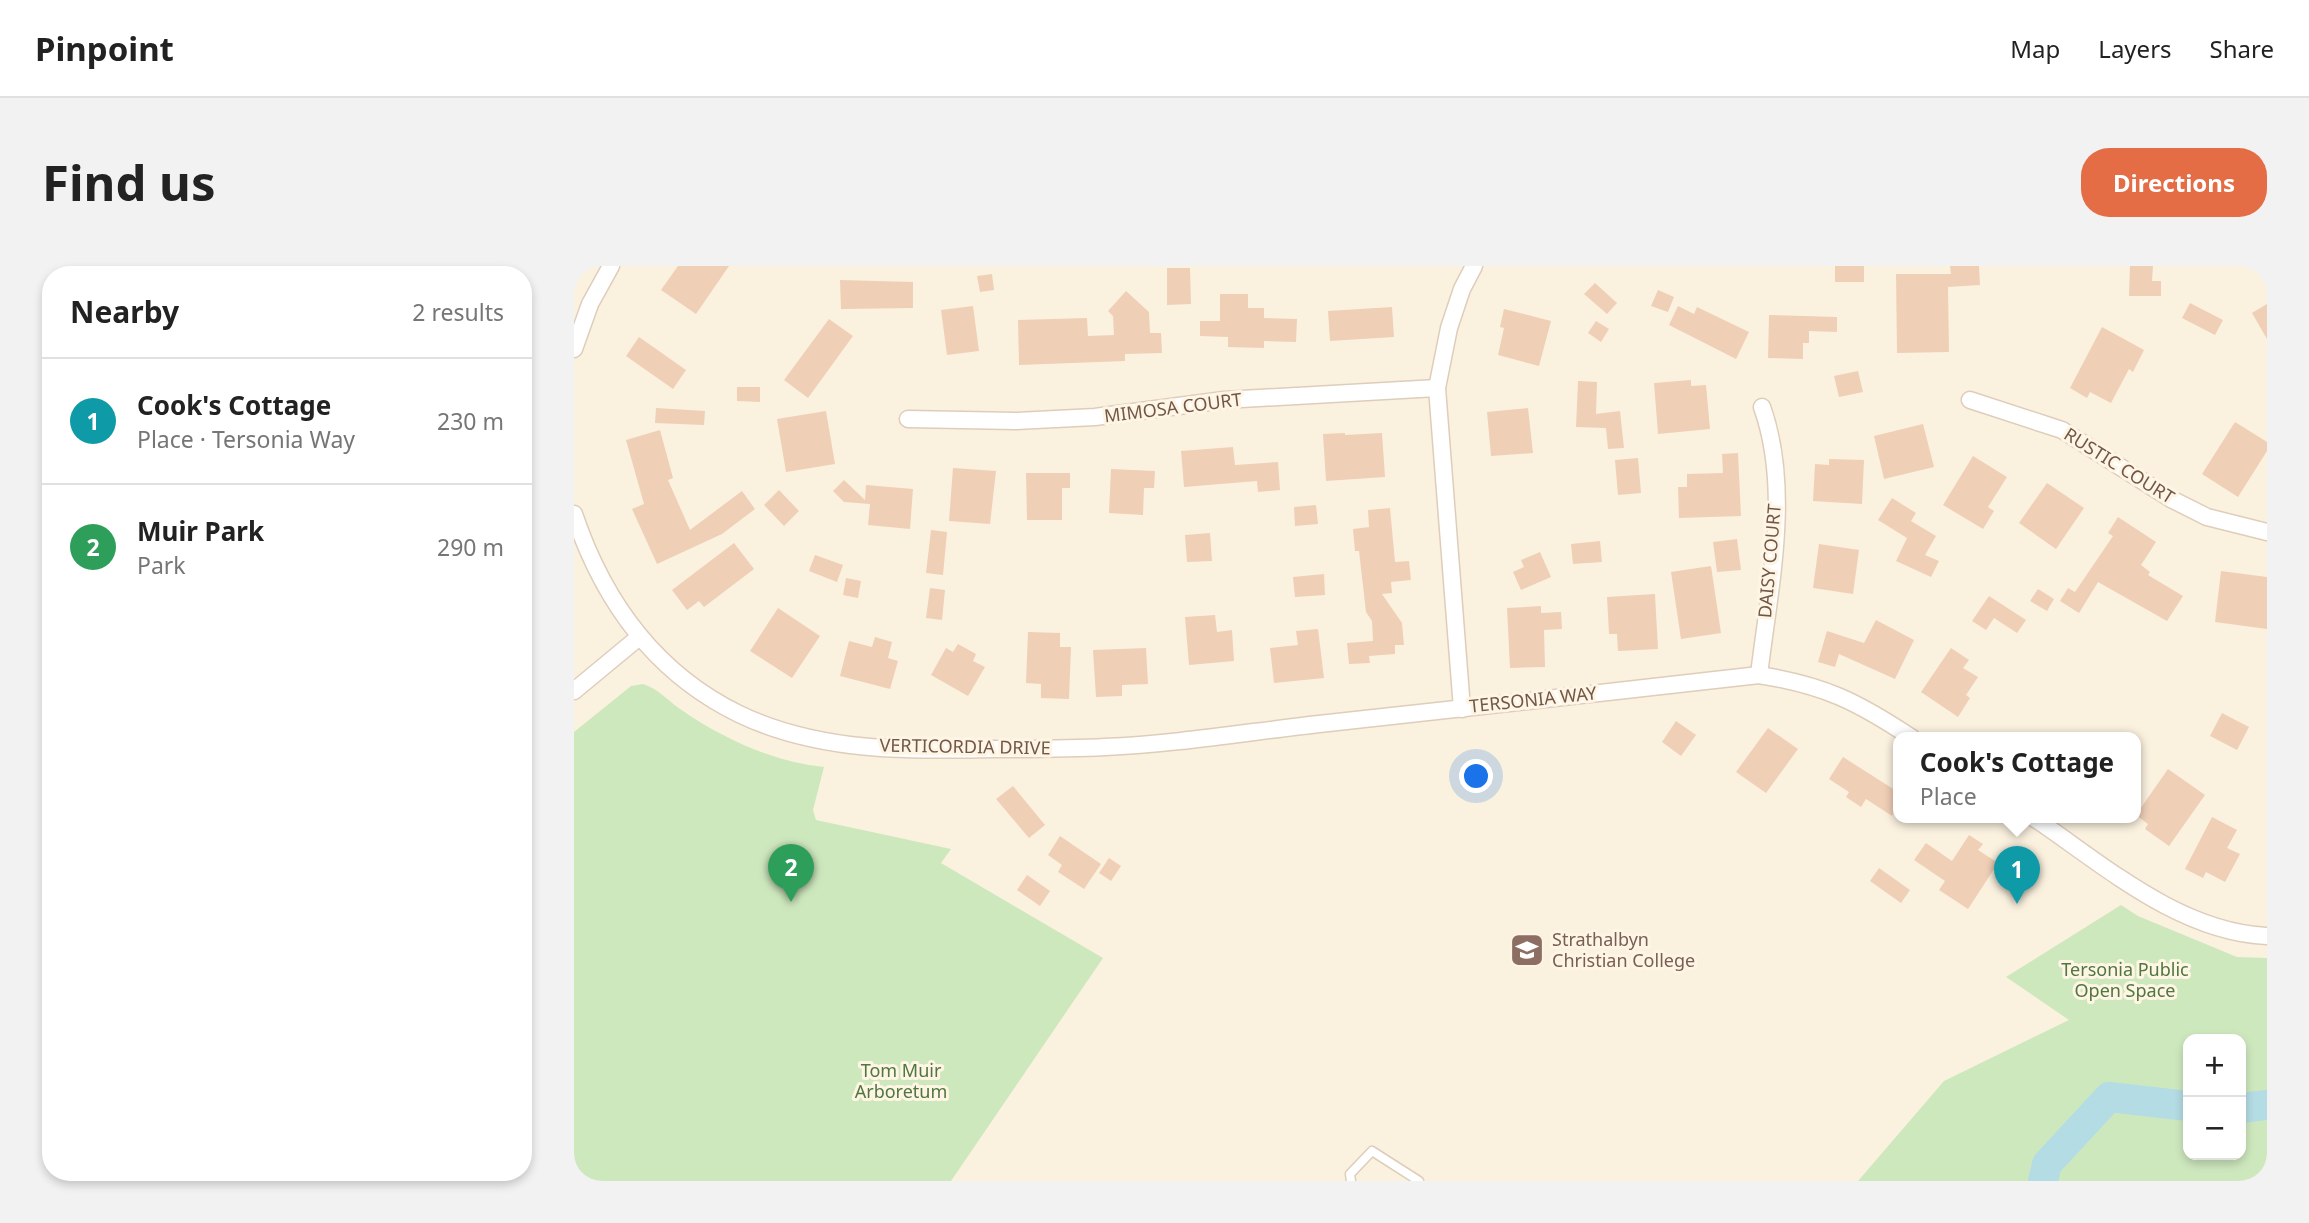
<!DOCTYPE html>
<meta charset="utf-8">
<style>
:root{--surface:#fff;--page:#f2f2f2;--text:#222;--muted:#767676;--line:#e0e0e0;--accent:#e46d45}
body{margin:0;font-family:"Noto Sans",sans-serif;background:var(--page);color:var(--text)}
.controls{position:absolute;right:21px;bottom:21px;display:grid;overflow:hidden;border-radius:14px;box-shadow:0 4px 10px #0003}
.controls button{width:63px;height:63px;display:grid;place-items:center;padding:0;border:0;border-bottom:2px solid var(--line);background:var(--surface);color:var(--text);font:35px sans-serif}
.you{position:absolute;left:903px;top:511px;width:24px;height:24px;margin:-18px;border:5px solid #fff;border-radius:50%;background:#1a73e8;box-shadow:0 0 0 10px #1a73e833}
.badge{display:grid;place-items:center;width:46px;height:46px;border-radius:50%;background:var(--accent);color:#fff;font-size:23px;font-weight:700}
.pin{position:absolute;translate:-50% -58px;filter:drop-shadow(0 2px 4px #0008)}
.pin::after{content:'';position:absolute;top:37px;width:24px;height:21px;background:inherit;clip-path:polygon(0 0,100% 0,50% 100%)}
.popup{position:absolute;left:1319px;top:466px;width:248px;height:91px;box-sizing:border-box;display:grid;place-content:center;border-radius:14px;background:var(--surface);filter:drop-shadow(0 2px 5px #0005);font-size:23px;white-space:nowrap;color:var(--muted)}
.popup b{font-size:26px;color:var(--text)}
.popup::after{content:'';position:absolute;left:50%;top:100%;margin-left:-14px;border:14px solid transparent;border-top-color:var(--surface)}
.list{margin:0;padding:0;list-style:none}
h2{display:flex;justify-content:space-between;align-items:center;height:91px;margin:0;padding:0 28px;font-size:30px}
h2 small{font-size:23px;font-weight:400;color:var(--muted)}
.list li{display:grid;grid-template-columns:46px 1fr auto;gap:21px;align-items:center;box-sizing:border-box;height:126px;padding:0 28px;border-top:2px solid var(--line)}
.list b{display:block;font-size:26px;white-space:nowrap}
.list p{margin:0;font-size:23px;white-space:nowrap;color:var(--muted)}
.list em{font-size:23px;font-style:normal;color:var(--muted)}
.map{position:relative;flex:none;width:1693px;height:915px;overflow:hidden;border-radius:28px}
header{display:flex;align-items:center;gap:42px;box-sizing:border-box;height:98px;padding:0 35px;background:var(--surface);border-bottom:2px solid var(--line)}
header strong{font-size:33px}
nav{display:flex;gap:38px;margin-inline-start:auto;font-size:24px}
.intro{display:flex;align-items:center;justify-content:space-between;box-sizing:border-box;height:168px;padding:0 42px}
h1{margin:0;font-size:49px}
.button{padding:18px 32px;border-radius:28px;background:var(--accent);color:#fff;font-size:24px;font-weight:700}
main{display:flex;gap:42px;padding:0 42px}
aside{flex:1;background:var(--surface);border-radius:28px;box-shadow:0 4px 10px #0003}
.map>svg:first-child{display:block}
.green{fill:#cee8be;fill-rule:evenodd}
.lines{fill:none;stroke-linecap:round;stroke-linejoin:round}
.river{stroke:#b4dce4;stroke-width:30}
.building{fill:#f0cfb7}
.lane-casing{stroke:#dfcdbb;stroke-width:11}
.street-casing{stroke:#dfcdbb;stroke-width:19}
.lane{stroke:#fff;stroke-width:8}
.street{stroke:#fff;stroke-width:16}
.labels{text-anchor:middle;stroke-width:6;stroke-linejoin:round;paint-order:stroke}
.street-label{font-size:18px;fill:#715748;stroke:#fff5e4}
.education-label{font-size:18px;fill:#785e54;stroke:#fff5e4;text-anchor:start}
.park-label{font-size:18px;fill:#4f7740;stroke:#fff5e4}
</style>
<header>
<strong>Pinpoint</strong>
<nav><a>Map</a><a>Layers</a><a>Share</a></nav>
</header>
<div class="intro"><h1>Find us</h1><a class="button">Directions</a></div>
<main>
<aside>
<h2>Nearby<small>2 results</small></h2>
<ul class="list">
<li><span class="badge" style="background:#0f9aa8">1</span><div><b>Cook's Cottage</b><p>Place · Tersonia Way</p></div><em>230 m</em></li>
<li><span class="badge" style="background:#2e9e5b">2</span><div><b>Muir Park</b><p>Park</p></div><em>290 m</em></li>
</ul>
</aside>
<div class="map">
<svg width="1693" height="915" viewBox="0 0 1693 915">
<rect width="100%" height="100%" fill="#fbf1df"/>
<g class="green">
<path d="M 69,418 C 85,423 95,436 109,445 C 150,473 200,496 250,501 L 239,544 L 242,554 L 377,583 L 367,597 L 529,692 L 377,915 L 0,915 L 0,466 L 57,420 Z"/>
<path d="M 1547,639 L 1564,650 L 1663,691 L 1693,692 L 1693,915 L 1284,915 L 1370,815 L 1495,754 L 1432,711 ZM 1614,773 L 1667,773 L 1667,889 L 1614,889 Z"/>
</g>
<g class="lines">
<g class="river">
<path d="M 1667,842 L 1693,839"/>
<path d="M 1469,915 L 1473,898 L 1535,831 L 1614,840"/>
</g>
</g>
<g class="building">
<path d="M 104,0 L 155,0 L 122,48 L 87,24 Z"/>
<rect x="1261" y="0" width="29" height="16"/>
<path d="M 1376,0 L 1405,0 L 1406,19 L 1374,21 L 1375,86 L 1323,87 L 1322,8 L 1377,8 Z"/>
<path d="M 1556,0 L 1579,0 L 1578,15 L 1587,15 L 1587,30 L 1555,30 Z"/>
<path d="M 593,2 L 616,2 L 617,38 L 593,39 Z"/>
<path d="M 418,8 L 420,24 L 406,26 L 403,10 Z"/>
<path d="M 266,14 L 339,16 L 339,42 L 267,43 Z"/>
<path d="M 1021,17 L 1043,37 L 1033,48 L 1010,28 Z"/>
<path d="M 1084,24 L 1100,31 L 1094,46 L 1077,40 Z"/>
<path d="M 552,25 L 575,46 L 576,67 L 587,67 L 588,87 L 551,88 L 551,95 L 445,99 L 444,54 L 513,52 L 514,70 L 540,69 L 539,50 L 534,45 Z"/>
<path d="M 646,28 L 674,28 L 674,42 L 690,42 L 690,52 L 723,53 L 722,76 L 690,75 L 690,82 L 654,81 L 654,71 L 626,70 L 626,55 L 646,55 Z"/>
<path d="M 1616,37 L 1649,54 L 1641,69 L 1608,52 Z"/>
<path d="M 1693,38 L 1693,73 L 1678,47 Z"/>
<path d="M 399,40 L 405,85 L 373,89 L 367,44 Z"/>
<path d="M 1104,40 L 1120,48 L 1123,41 L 1175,66 L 1162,93 L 1095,59 Z"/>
<path d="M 818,41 L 820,71 L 756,75 L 754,45 Z"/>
<path d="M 930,43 L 977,55 L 965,100 L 924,89 L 930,62 L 926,61 Z"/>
<path d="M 1195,49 L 1263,51 L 1263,66 L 1235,65 L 1235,77 L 1229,77 L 1229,93 L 1194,92 Z"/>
<path d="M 255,53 L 279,70 L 234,132 L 210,114 Z"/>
<path d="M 1022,55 L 1035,63 L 1027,76 L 1014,67 Z"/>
<path d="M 1528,61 L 1570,84 L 1559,106 L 1555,103 L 1537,137 L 1516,126 L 1513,132 L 1496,122 Z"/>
<path d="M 65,71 L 112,104 L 99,123 L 52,90 Z"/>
<path d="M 1284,105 L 1289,126 L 1265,131 L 1260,110 Z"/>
<path d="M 1117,114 L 1117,120 L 1132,119 L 1136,163 L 1084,168 L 1080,117 Z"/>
<path d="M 1004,115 L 1023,116 L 1022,148 L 1046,145 L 1050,182 L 1034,183 L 1032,162 L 1002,161 Z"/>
<path d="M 163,121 L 186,121 L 186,136 L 163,135 Z"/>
<path d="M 82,142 L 131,145 L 130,159 L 81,157 Z"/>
<path d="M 954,142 L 959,187 L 917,190 L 913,146 Z"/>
<path d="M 252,145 L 261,198 L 212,206 L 203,153 Z"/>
<path d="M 1661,156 L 1693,176 L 1693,185 L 1664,231 L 1628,208 Z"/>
<path d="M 1349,158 L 1360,201 L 1310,213 L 1300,170 Z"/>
<path d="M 86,164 L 99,212 L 94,214 L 116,264 L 168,225 L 181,243 L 148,268 L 83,298 L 58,243 L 70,238 L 52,174 Z"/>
<path d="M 771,167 L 771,169 L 808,167 L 811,211 L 752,215 L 749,168 Z"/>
<path d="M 659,181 L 661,199 L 704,196 L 706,224 L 684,226 L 683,215 L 610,221 L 607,185 Z"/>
<path d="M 1164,187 L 1167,250 L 1105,252 L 1104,221 L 1113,221 L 1113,208 L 1149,207 L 1148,188 Z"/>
<path d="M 1399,190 L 1433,211 L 1414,241 L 1420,245 L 1409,263 L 1369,239 Z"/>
<path d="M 1064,192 L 1067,227 L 1044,229 L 1041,194 Z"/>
<path d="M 1255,193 L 1290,194 L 1288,238 L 1239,235 L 1241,198 L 1255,199 Z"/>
<path d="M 379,202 L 422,205 L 416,258 L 375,255 Z"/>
<path d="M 537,203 L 581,205 L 580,222 L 570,222 L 569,249 L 535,247 Z"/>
<path d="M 452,207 L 496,207 L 496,222 L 488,222 L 488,254 L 453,254 Z"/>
<path d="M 270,214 L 291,234 L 292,219 L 339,223 L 336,263 L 294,259 L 296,238 L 270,236 L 259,225 Z"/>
<path d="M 1473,217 L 1510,242 L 1482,283 L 1445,257 Z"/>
<path d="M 205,224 L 225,245 L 210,260 L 190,239 Z"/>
<path d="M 1318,232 L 1342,247 L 1337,255 L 1362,270 L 1351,289 L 1365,295 L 1357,311 L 1322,295 L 1333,272 L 1304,254 Z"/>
<path d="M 742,239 L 744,258 L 721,260 L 720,241 Z"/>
<path d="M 816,242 L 821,296 L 835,295 L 837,314 L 817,316 L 818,327 L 808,328 L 828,357 L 830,379 L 821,379 L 821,388 L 795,390 L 796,397 L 775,398 L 773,377 L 799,375 L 798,355 L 792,346 L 785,285 L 781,285 L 779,263 L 795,261 L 794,244 Z"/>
<path d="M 1544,251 L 1582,276 L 1567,299 L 1576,306 L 1574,309 L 1609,330 L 1593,355 L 1524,316 L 1505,347 L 1486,335 L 1494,322 L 1501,326 L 1539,270 L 1534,267 Z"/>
<path d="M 357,264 L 373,266 L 369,309 L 352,307 Z"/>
<path d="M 636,267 L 638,295 L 613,296 L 611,269 Z"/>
<path d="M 1163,273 L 1167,304 L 1143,306 L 1139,276 Z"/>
<path d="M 1026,275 L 1028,296 L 999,298 L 997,278 Z"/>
<path d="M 160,277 L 180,303 L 130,341 L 125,335 L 113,344 L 98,324 Z"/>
<path d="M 1245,278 L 1285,284 L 1279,328 L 1239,322 Z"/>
<path d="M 966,286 L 977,311 L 947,324 L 939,306 L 950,301 L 947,294 Z"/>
<path d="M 241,289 L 269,299 L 263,316 L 235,305 Z"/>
<path d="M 1137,300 L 1147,367 L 1107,373 L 1097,306 Z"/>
<path d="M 1647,305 L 1693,311 L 1693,363 L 1641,356 Z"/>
<path d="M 750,308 L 751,329 L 721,331 L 719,311 Z"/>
<path d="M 272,312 L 287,315 L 284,332 L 269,329 Z"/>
<path d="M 356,322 L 371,324 L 368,354 L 352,352 Z"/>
<path d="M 1464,323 L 1480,333 L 1473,345 L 1456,335 Z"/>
<path d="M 1081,328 L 1084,383 L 1044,385 L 1043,368 L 1035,368 L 1033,331 Z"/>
<path d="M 1415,330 L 1452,354 L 1443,367 L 1420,352 L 1412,364 L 1398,355 Z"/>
<path d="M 967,340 L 967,347 L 987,346 L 988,363 L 970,364 L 971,401 L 936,402 L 933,342 Z"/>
<path d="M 204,342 L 246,370 L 218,412 L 176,385 Z"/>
<path d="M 641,349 L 643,366 L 658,364 L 660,395 L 615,399 L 611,351 Z"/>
<path d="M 1302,354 L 1340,374 L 1321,413 L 1265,388 L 1261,401 L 1244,396 L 1253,365 L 1290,377 Z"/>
<path d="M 744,363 L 750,412 L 700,417 L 696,382 L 724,379 L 722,365 Z"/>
<path d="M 454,366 L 486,367 L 486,381 L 497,381 L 495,433 L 467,432 L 467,418 L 452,417 Z"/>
<path d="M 301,371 L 318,376 L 314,392 L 324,395 L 316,423 L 266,410 L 275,375 L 298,381 Z"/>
<path d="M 384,378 L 402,388 L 399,395 L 411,401 L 394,430 L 357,409 L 372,382 L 379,386 Z"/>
<path d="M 572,382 L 574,418 L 548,419 L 548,430 L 522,431 L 519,384 Z"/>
<path d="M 1377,382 L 1395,394 L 1389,402 L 1404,411 L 1392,429 L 1396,432 L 1384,451 L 1347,426 Z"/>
<path d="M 1648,447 L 1675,461 L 1663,484 L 1636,470 Z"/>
<path d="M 1102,455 L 1122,469 L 1107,490 L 1088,476 Z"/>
<path d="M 1194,462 L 1224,483 L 1192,527 L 1162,506 Z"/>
<path d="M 1269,491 L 1324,526 L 1324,540 L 1318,550 L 1292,533 L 1287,541 L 1272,531 L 1275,526 L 1255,513 Z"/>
<path d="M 1594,503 L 1631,529 L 1595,580 L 1571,563 L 1574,558 L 1562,549 Z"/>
<path d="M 439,520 L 471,559 L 455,572 L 422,533 Z"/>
<path d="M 1638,551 L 1663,564 L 1653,582 L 1666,588 L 1651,616 L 1632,606 L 1629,612 L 1611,603 Z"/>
<path d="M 1395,569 L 1409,578 L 1404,584 L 1424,597 L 1394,643 L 1365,624 L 1371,615 L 1340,594 L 1352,577 L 1378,595 Z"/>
<path d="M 486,570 L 527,598 L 510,623 L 484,606 L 488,599 L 474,589 Z"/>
<path d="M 535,592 L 547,600 L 537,615 L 525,607 Z"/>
<path d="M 1305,602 L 1336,624 L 1327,637 L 1296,615 Z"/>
<path d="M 453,609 L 476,625 L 466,640 L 443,624 Z"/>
</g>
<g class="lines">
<g class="lane-casing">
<path id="lane" d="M 777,915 L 776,908 L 798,885 L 845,915"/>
</g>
<g class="street-casing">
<g id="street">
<path d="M 0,83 L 16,38 L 37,0"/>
<path d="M 1396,134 L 1488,164 L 1597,233 L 1633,251 L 1693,266"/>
<path d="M 334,153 L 442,155 L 521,151 L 650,134 L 863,122"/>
<path d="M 0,248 C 29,334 81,407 165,448 C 244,486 335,485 420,483 C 457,483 494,483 531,481 C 602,478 674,466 745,458 C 892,442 1038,426 1185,409 C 1250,419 1284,436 1338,472"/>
<path d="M 1185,409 C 1195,323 1218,225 1188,141"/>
<path d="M 0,425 L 64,372"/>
<path d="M 888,443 L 863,122 L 875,62 L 888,23 L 900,0"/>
<path d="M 1460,552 C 1530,599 1605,666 1693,670"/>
</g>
</g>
<use href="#lane" class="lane"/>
<use href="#street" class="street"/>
</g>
<defs>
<g id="school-square" transform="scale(1.75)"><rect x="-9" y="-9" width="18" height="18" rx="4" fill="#8d6e63" stroke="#fff5e4"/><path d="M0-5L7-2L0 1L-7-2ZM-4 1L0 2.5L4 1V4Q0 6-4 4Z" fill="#fff"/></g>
</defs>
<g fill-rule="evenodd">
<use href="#school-square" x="953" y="684"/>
</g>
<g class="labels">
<g class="street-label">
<text transform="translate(599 142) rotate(-7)" y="6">MIMOSA COURT</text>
<text transform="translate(1545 200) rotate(32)" y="6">RUSTIC COURT</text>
<text transform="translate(1196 295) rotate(-85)" y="6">DAISY COURT</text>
<text transform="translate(959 434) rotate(-6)" y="6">TERSONIA WAY</text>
<text transform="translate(391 481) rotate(1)" y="6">VERTICORDIA DRIVE</text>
</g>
<g class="education-label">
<text x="978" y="680">Strathalbyn<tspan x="978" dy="21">Christian College</tspan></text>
</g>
<g class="park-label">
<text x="1551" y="710">Tersonia Public<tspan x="1551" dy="21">Open Space</tspan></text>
<text x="327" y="811">Tom Muir<tspan x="327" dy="21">Arboretum</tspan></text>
</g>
</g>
</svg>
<div class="controls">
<button>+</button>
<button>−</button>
</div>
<div class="you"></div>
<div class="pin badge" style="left:1443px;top:638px;background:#0f9aa8">1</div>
<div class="popup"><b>Cook's Cottage</b>Place</div>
<div class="pin badge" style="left:217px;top:636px;background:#2e9e5b">2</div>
</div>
</main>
